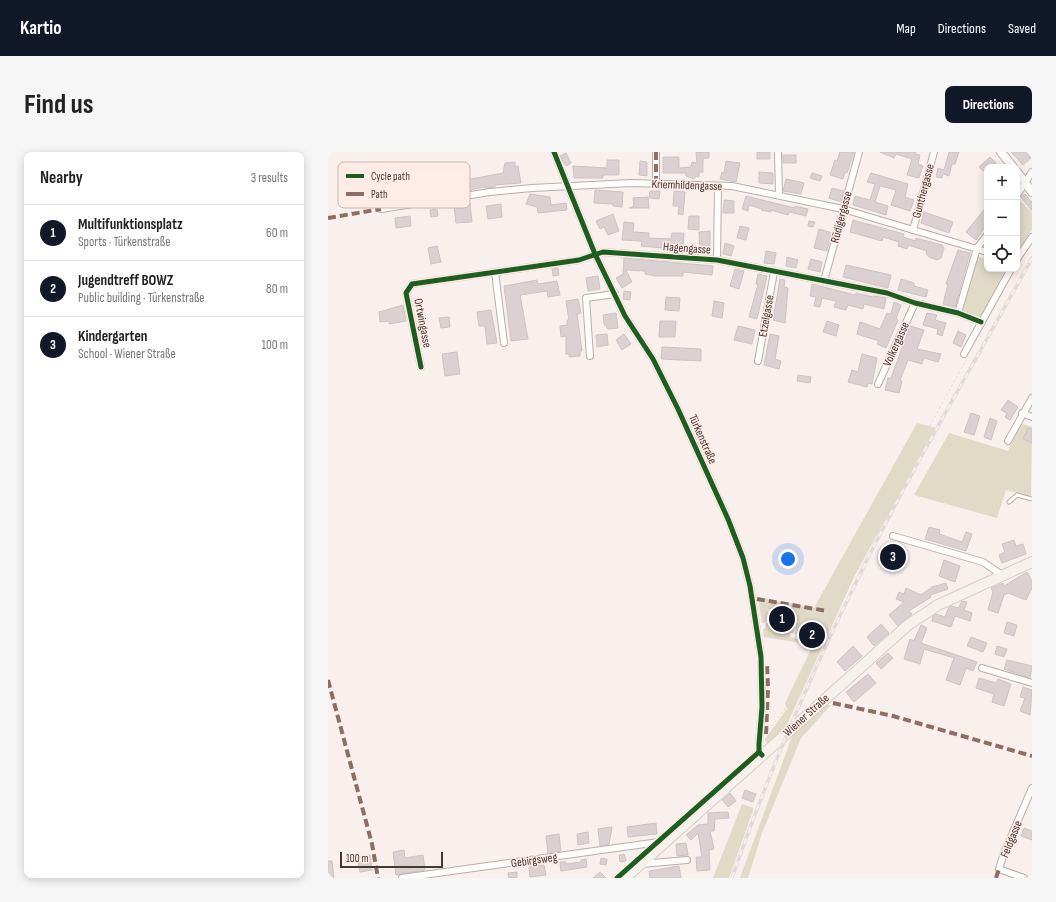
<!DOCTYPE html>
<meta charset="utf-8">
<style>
:root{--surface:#fff;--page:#f6f6f6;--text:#222;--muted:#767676;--line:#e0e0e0;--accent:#111827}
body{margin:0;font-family:"Sofia Sans Condensed",sans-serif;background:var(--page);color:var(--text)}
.controls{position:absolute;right:12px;top:12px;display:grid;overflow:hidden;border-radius:8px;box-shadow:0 2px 10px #0003}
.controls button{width:36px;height:36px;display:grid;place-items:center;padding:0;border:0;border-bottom:1px solid var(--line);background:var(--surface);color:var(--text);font:20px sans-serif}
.scale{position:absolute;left:12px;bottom:10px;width:103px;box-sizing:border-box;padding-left:4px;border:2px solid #443835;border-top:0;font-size:11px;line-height:14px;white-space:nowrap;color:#443835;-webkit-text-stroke:3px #ffece6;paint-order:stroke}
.you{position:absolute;left:460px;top:407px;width:14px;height:14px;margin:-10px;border:3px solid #fff;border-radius:50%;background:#1a73e8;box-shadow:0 0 0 6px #1a73e833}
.badge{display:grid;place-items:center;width:26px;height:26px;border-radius:50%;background:var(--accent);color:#fff;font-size:13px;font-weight:700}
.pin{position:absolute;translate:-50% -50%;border:2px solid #fff;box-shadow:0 1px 4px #0006}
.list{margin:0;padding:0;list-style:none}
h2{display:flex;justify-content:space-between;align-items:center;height:52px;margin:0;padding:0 16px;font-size:17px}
h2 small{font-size:13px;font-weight:400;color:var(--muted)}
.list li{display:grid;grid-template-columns:26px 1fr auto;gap:12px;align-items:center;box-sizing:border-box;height:56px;padding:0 16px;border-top:1px solid var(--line)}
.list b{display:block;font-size:15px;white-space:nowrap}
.list p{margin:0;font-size:13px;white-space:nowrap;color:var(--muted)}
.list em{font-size:13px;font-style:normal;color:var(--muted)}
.icon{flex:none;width:22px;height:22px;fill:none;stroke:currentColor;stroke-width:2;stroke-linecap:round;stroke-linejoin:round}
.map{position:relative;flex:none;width:704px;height:726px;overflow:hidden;border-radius:8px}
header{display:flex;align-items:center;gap:24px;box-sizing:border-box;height:56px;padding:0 20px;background:var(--accent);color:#fff}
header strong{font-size:19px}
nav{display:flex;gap:22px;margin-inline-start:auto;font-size:14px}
.intro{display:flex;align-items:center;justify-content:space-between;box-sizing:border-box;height:96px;padding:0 24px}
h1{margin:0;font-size:28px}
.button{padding:10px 18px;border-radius:8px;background:var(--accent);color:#fff;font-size:14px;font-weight:700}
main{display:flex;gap:24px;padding:0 24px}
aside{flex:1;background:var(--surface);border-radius:8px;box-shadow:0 2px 10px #0003}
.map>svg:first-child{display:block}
.green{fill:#e1dac7}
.building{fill:#dcd1d2;stroke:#cdc3c3}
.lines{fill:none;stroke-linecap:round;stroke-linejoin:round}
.service-casing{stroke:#b8aeab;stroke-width:5}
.minor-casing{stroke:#b8aeab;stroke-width:8}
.tertiary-casing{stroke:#b8aeab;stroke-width:10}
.primary-casing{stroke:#d4cecc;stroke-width:12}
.path{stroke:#dedbda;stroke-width:1;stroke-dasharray:2 3;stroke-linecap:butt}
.service{stroke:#fefdfc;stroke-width:3}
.minor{stroke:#fefdfc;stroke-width:6}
.tertiary{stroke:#fefdfc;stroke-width:8}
.primary{stroke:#f6f1ec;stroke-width:10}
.rail-casing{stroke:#dfdbdb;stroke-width:3.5}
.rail{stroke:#ffece6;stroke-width:2;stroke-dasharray:6;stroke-linecap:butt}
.quiet{stroke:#8d6e63;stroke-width:4;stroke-dasharray:8 4;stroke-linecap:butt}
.cycleway-casing{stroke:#ffece6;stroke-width:8}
.cycleway{stroke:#1b5e20;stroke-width:5}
.labels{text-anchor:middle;stroke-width:3;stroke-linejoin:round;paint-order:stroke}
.street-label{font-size:12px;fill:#443835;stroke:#ffece6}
.key{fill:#ffece6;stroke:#c7b6b1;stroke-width:1}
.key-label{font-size:11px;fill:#443835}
</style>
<header>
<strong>Kartio</strong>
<nav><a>Map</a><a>Directions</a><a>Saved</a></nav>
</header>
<div class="intro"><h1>Find us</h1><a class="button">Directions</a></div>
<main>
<aside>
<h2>Nearby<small>3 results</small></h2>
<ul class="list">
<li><span class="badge">1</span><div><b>Multifunktionsplatz</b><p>Sports · Türkenstraße</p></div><em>60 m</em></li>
<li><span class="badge">2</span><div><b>Jugendtreff BOWZ</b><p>Public building · Türkenstraße</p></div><em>80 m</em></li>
<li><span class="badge">3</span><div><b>Kindergarten</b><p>School · Wiener Straße</p></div><em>100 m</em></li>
</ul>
</aside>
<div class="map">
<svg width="704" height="726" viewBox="0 0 704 726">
<rect width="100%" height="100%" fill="#f9efec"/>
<g class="green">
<path d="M 690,46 L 704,61 L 704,78 L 689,100 Z"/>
<path d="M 649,104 L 659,108 L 659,117 L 679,117 L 652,165 L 633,159 Z"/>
<path d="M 589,271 L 608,276 L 527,423 L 457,577 L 439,592 L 437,587 L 459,557 L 457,551 L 485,493 L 436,485 L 435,477 L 437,477 L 438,471 L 447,472 L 441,471 L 443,459 L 467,462 L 466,481 L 462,481 L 462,485 L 472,487 L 473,484 L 467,482 L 469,461 L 440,457 L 438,470 L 434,471 L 430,445 L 486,456 Z"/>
<path d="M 692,271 L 704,275 L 703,345 L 678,338 L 669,366 L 586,343 L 621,281 L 680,299 Z"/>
<path d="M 498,553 L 503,553 L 473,586 L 434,681 L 420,726 L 412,726 L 465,582 Z"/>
<path d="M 414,652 L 426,656 L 401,726 L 385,726 Z"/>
</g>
<g class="building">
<path d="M 368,0 L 381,0 L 381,6 L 375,6 L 375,20 L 371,20 L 371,25 L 368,24 L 366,27 L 358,24 L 358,21 L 335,21 L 335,5 L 351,5 L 351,16 L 363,15 L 364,10 L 369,11 Z"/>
<rect x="429" y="0" width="13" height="7"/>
<path d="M 512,0 L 526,0 L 519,21 L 517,20 L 515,27 L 502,23 L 507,8 L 509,9 Z"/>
<path d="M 552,0 L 588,0 L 587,2 L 592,3 L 590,12 L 595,14 L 591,26 L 579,23 L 584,7 L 568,2 L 566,6 Z"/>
<path d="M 621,0 L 631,0 L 627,12 L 624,12 L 621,24 L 615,22 L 614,26 L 608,25 L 610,16 L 616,18 Z"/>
<path d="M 683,0 L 698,0 L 703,6 L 695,13 Z"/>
<path d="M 238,1 L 243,11 L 238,14 L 232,4 Z"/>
<rect x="455" y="3" width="13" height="8"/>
<path d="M 662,5 L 668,11 L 664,15 L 659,15 L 659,22 L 651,15 Z"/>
<path d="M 279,8 L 291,8 L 291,23 L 275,23 L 275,26 L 246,26 L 245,14 L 279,16 Z"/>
<path d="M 312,9 L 319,10 L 319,24 L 311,23 Z"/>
<path d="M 398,9 L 412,11 L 408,30 L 392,27 L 394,20 L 396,21 Z"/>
<path d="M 187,10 L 187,15 L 190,14 L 193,31 L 167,33 L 167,35 L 157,36 L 156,35 L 139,39 L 138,36 L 102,40 L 100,28 L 132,24 L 133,29 L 175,21 L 177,11 Z"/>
<path d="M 431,20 L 445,21 L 445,32 L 431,31 Z"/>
<path d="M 484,21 L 494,24 L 492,29 L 482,26 Z"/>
<path d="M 543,21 L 580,32 L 577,45 L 586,48 L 582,59 L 563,53 L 568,38 L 552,34 L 547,50 L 560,54 L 558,63 L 525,53 L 527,44 L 542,48 L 547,32 L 539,30 Z"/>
<path d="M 458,27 L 476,31 L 473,42 L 455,39 Z"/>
<path d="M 504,36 L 516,39 L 513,50 L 501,46 Z"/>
<path d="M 267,38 L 295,40 L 294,55 L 285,54 L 285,52 L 266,51 Z"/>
<path d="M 322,39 L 332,39 L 331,47 L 321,46 Z"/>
<path d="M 346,39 L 357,40 L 355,63 L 350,62 L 351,54 L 345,54 Z"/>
<path d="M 202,42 L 222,45 L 223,53 L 238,51 L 239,58 L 210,61 L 209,55 L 198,52 Z"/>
<path d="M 697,42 L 704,50 L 704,59 L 693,45 Z"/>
<path d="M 418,44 L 467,56 L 467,54 L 480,57 L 478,64 L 461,60 L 460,63 L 443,58 L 443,60 L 433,58 L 434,57 L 421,53 L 420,59 L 414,57 Z"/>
<path d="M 320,45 L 321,56 L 301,56 L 306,54 L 305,46 Z"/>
<path d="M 396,48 L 406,49 L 406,61 L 395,61 Z"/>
<path d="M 142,51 L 144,70 L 128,71 L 126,53 Z"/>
<path d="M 173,52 L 174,65 L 160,67 L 158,54 Z"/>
<path d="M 659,54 L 659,72 L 648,88 L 638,80 Z"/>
<path d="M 109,57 L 110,64 L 103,65 L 102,58 Z"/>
<path d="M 596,60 L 625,70 L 621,81 L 593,71 Z"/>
<path d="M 285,62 L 291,79 L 280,83 L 276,75 L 272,77 L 268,69 Z"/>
<path d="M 82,64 L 83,74 L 68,76 L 67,66 Z"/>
<path d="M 361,64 L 371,64 L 371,78 L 360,77 Z"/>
<path d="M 525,68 L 576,82 L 575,85 L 588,89 L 588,86 L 614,93 L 616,96 L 613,106 L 609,108 L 601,105 L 598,102 L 599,99 L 580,93 L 579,97 L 570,94 L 571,90 L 555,85 L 554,89 L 522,80 Z"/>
<path d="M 481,69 L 487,70 L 485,75 L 480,74 Z"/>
<path d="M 296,70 L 306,71 L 305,80 L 321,81 L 321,86 L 343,87 L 344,81 L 356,81 L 355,98 L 313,94 L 314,89 L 294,88 Z"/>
<path d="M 412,74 L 421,76 L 418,88 L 409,86 Z"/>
<path d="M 491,77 L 504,81 L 499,99 L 486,96 Z"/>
<path d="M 382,79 L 382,99 L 372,100 L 371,80 Z"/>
<path d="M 397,91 L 406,94 L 403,104 L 395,102 Z"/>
<path d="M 109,94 L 113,110 L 103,112 L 100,96 Z"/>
<path d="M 630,98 L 642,101 L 627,155 L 615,152 L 620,132 L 618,132 Z"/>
<path d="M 438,99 L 448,101 L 446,112 L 436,111 Z"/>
<path d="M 459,105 L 470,108 L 468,116 L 458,114 Z"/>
<path d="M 296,106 L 385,114 L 384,123 L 355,120 L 355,124 L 328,124 L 317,122 L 317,119 L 298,118 L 304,130 L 294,136 L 288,126 L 295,122 Z"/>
<path d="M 483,107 L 494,110 L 492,120 L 480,117 Z"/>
<path d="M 518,113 L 563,123 L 560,136 L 515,125 Z"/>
<path d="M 224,116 L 230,116 L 231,123 L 225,124 Z"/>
<path d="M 407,117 L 416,119 L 411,137 L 402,134 Z"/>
<path d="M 430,122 L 439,124 L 429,167 L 421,165 L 430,132 L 428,132 Z"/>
<path d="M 270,124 L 272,137 L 260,139 L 258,126 Z"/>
<path d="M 452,127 L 457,128 L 456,135 L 460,136 L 457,171 L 445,168 Z"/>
<path d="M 573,127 L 586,131 L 586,134 L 600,138 L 598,145 L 570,138 Z"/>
<path d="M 209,128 L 210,132 L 229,129 L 232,143 L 220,145 L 219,139 L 192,143 L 200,187 L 183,189 L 176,134 Z"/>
<path d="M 484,132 L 527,143 L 528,141 L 545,145 L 546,144 L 558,146 L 556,157 L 536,152 L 535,157 L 520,153 L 518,158 L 506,155 L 508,149 L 494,146 L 492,155 L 486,154 L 488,145 L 482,144 Z"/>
<path d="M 296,139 L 303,140 L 302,148 L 295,147 Z"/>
<path d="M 338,145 L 352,146 L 351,159 L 337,158 Z"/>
<path d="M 250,147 L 253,161 L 249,162 L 254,199 L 252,199 L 252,204 L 241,205 L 241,202 L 238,202 L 238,184 L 233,185 L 232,174 L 239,173 L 239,168 L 241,168 L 238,149 Z"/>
<path d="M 386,149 L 396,151 L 394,166 L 384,164 Z"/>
<path d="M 566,150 L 573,153 L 568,167 L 570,168 L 558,196 L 549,192 L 551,189 L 529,182 L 532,170 L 552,177 L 559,161 L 563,162 Z"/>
<path d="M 75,153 L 78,169 L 61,172 L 61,169 L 52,170 L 51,160 Z"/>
<path d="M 163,158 L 169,191 L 159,192 L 157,174 L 151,174 L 149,160 Z"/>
<path d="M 288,161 L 290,176 L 280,177 L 276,172 L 275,163 Z"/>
<path d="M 599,161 L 609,163 L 607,168 L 618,171 L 614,184 L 609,182 L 610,177 L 595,173 Z"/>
<path d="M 121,165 L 122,175 L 113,176 L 111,166 Z"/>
<path d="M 332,169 L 348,169 L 347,185 L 331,185 Z"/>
<path d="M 499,169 L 511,173 L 508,184 L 495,180 Z"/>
<path d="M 410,174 L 427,178 L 424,192 L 406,188 Z"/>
<path d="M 582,174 L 596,178 L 589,197 L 613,202 L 610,210 L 596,206 L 594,212 L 580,208 L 572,228 L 574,229 L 571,241 L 557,238 L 560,226 L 563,226 Z"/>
<path d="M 630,179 L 638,183 L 633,195 L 625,191 Z"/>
<path d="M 279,182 L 280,193 L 269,195 L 268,183 Z"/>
<path d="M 296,182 L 303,192 L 294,198 L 288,188 Z"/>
<path d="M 442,182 L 451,184 L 447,207 L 453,209 L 451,217 L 436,213 Z"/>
<path d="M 334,195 L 373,197 L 373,209 L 333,207 Z"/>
<path d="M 129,200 L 132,222 L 117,224 L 114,202 Z"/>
<path d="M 534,202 L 549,206 L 544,232 L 540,231 L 539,235 L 520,230 L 524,218 L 530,220 Z"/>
<path d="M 470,223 L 483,225 L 482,231 L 469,229 Z"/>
<path d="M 680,248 L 690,255 L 682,268 L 677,265 L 679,261 L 673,258 Z"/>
<path d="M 643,261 L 652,264 L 646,283 L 636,280 Z"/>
<path d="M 662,266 L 669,269 L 663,288 L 656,285 Z"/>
<path d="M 700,276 L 704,277 L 704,291 L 695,287 Z"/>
<path d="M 601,375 L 612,378 L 611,382 L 634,390 L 638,380 L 644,382 L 638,399 L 597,387 Z"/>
<path d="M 686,388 L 688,394 L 695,392 L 698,402 L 674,411 L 671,403 L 677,400 L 674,392 Z"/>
<path d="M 562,391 L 568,393 L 567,397 L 573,399 L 568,414 L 556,410 Z"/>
<path d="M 616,408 L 632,414 L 627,430 L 611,424 Z"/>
<path d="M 699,420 L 704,429 L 704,436 L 698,448 L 680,441 L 676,443 L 670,461 L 660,458 L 665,440 L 663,436 L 675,431 L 676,434 Z"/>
<path d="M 618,431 L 620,437 L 602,443 L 603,445 L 581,459 L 584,462 L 570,474 L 561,463 L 576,450 L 568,447 L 571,440 L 576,442 L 578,436 L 593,443 L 604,435 Z"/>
<path d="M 634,449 L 639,450 L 636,458 L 644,461 L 642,469 L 627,464 L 623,475 L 604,469 L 605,464 L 608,462 L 617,465 L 621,455 L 624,454 L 630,456 Z"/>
<path d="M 679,470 L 689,473 L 686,484 L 676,481 Z"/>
<path d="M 553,472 L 561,481 L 546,494 L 539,485 Z"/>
<path d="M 593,473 L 599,476 L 593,491 L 649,510 L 645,519 L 638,516 L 632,533 L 618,528 L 626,506 L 596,497 L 592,512 L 576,507 L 582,487 L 586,489 Z"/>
<path d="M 643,485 L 659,491 L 655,500 L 639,494 Z"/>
<path d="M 525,494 L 534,504 L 517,519 L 509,510 Z"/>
<path d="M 669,494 L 679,497 L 676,505 L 667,502 Z"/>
<path d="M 560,501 L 565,506 L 553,517 L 548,511 Z"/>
<path d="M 679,508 L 704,514 L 702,526 L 676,517 Z"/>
<path d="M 540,522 L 548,531 L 526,550 L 518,540 Z"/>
<path d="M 651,526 L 668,531 L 670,527 L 683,532 L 676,554 L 664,550 L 666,542 L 648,536 Z"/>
<path d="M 695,535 L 704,538 L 702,563 L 692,559 L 697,546 L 692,545 Z"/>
<path d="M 417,638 L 428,642 L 425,650 L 414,646 Z"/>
<path d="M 402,641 L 408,649 L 400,655 L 394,648 Z"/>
<path d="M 400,660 L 401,666 L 387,667 L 386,679 L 382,679 L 386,697 L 381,698 L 382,718 L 369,719 L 368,705 L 374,705 L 370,681 L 363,688 L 358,683 L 370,673 L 380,672 L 380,661 Z"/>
<path d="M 328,671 L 329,682 L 300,685 L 299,675 Z"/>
<path d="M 284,675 L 281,692 L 272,694 L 270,677 Z"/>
<path d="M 696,676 L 704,679 L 704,688 L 693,684 Z"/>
<path d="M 260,680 L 261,691 L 250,693 L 249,682 Z"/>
<path d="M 231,682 L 233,699 L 220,701 L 218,684 Z"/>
<path d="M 358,691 L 360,703 L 349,704 L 348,692 Z"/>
<path d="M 76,698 L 77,706 L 95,703 L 97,718 L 68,723 L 65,700 Z"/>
<path d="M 296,702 L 298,709 L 292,710 L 291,703 Z"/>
<path d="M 42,703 L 44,718 L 32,720 L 29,705 Z"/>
<path d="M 273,706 L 279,707 L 278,713 L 272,712 Z"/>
<path d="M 258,707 L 259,715 L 233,719 L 232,710 L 238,710 L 238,712 L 253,710 L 253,708 Z"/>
<path d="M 0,709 L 4,709 L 6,726 L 0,726 Z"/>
<path d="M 216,713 L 218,723 L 202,725 L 201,715 Z"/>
<path d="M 351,714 L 353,726 L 322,726 L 321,719 Z"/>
<path d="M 189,720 L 189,726 L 181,726 L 180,721 Z"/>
<path d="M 272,720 L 278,726 L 265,726 Z"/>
</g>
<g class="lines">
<g class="service-casing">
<path id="service" d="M 681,350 L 689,343 L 704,347"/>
</g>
<g class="minor-casing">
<g id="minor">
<path d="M 226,0 L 267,102 L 297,164 L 325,207 L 350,257 L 400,367 L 415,406 L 422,434 L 433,505 L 434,555 L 431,592 L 431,600 L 434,603"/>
<path d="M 328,0 L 328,32"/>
<path d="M 450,0 L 451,43"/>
<path d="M 689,43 L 704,20"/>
<path d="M 53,57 L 162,40 L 204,36 L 303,31 L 404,34 L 515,57 L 659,100"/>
<path d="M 585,78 L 606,0"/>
<path d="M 689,107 L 704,85"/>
<path d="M 389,108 L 390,34"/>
<path d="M 167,120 L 176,191"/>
<path d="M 496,129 L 531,0"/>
<path d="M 630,161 L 649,96 L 659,83"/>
<path d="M 636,202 L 683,117"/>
<path d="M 262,204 L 258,146 L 287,142"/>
<path d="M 430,209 L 446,120"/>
<path d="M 93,215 L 78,141 L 84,132 L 251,108 L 275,100 L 389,108 L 559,141 L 587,151 L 630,161 L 653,170"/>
<path d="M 550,232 L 587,151"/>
<path d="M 694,261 L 704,265"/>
<path d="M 680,289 L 704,246"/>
<path d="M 565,384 L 655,410 L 674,423"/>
<path d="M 654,516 L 704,531"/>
<path d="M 313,712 L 359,708"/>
<path d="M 74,726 L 338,689"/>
<path d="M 696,726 L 671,717 L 676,701 L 704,636"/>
</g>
</g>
<g class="tertiary-casing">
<g id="tertiary">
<path d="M 673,0 L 685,15"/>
<path d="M 689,20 L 704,40"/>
</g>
</g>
<g class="primary-casing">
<path id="primary" d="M 297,726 L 580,473 L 610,453 L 704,410"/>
</g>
<g class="path">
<path d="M 694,47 L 700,56"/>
<path d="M 689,70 L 693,75 L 689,80"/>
<path d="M 691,71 L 701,56 L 704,60"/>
<path d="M 692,78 L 698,82"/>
<path d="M 690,117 L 693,113 L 695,113"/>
<path d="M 438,582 L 462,550 L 484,501 L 501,454 L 545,375 L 561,343 L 599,279 L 638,208"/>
</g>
<use href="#service" class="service"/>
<use href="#minor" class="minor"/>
<use href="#tertiary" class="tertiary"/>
<use href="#primary" class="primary"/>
<g class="rail-casing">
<path id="rail" d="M 404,726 C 441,619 486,515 536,414 C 588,309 648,208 704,106"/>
</g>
<use href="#rail" class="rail"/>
<g class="quiet">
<path d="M 328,0 L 328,32"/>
<path d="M 0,66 L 53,57"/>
<path d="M 429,447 L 499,459"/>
<path d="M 0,528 L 44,692 L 50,726"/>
<path d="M 505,551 L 565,564 L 704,604"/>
<path d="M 438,582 L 440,536 L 439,512"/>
<path d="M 668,726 L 671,717"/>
</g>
<g class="cycleway-casing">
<g id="cycleway">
<path d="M 226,0 L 267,102 L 297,164 L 325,207 L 350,257 L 400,367 L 415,406 L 422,434 L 433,505 L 434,555 L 431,592 L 431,600 L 434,603"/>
<path d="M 93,215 L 78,141 L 84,132 L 251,108 L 275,100 L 389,108 L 559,141 L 587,151 L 630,161 L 653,170"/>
<path d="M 289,726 L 431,600"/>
</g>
</g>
<use href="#cycleway" class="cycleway"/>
</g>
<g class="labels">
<g class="street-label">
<text transform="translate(359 33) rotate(2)" y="4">Kriemhildengasse</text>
<text transform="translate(595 39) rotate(-75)" y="4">Gunthergasse</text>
<text transform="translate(513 65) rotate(-75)" y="4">Rüdigergasse</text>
<text transform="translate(359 96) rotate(4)" y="4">Hagengasse</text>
<text transform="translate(438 164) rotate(-80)" y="4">Etzelgasse</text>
<text transform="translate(95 171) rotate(79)" y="4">Ortwingasse</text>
<text transform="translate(568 192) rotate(-66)" y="4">Volkergasse</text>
<text transform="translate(375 287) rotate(66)" y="4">Türkenstraße</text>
<text transform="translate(478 563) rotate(-42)" y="4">Wiener Straße</text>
<text transform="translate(683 687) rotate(-68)" y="4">Feldgasse</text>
<text transform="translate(206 708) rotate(-8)" y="4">Gebirgsweg</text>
</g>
</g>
<rect x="10" y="10" width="132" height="46" rx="6" class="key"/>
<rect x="18" y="22" width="18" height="4" fill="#1b5e20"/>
<rect x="18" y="40" width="18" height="4" fill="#8d6e63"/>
<g class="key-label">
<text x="43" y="28">Cycle path</text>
<text x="43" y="46">Path</text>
</g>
</svg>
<div class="controls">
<button>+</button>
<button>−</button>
<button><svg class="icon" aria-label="locate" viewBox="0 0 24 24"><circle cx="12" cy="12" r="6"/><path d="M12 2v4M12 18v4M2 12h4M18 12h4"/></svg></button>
</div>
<div class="scale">100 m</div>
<div class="you"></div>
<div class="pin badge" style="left:454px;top:467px">1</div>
<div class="pin badge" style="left:484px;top:483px">2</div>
<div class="pin badge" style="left:565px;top:405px">3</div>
</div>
</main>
